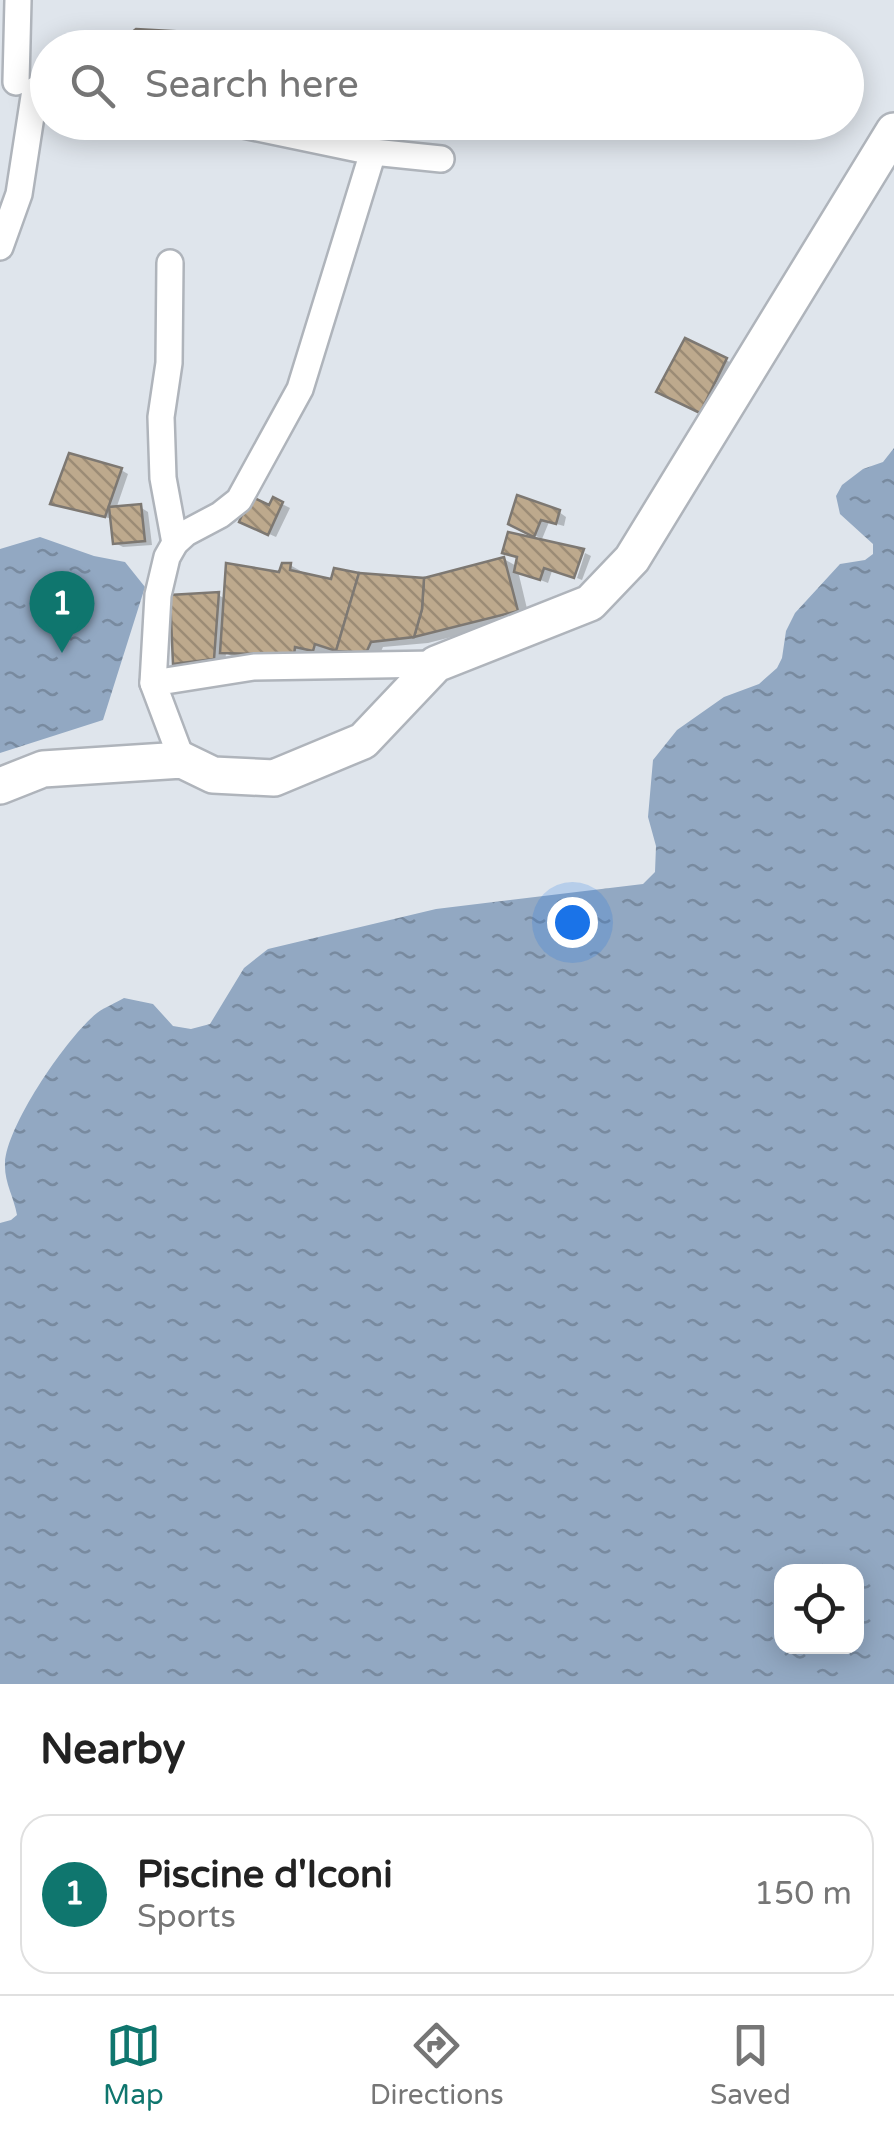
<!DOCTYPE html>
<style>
:root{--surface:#fff;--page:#f6f6f6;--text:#222;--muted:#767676;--line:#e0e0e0;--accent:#0f766e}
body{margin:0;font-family:"Varela Round",sans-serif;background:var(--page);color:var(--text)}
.controls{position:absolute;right:30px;bottom:30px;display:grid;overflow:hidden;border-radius:20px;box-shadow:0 5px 25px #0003}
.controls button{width:90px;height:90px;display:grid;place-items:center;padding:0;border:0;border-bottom:2px solid var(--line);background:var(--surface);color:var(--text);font:50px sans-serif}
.you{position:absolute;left:572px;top:922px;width:35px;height:35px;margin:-25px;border:8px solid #fff;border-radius:50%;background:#1a73e8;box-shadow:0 0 0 15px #1a73e833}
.badge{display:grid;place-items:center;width:65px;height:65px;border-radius:50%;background:var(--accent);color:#fff;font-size:32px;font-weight:700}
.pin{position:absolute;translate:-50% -82px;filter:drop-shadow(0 2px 5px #0008)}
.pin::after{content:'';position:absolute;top:52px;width:35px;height:30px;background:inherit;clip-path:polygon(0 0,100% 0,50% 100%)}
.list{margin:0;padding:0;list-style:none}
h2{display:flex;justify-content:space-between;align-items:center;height:130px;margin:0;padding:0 40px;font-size:42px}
h2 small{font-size:32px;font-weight:400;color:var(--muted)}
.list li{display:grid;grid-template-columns:65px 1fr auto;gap:30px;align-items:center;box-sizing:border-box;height:160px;margin:0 20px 20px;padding:0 20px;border:2px solid var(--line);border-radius:30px}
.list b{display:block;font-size:38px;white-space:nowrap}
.list p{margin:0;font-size:32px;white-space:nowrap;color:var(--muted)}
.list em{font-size:32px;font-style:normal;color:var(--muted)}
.icon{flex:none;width:55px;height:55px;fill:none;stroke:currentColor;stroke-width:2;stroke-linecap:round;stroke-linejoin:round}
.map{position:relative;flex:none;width:894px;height:1684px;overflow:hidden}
.search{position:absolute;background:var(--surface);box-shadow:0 5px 25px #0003;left:30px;right:30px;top:30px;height:110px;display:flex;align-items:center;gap:25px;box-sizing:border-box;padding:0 35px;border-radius:55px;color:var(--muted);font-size:38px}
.sheet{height:310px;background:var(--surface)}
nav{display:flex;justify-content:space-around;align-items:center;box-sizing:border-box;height:140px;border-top:2px solid var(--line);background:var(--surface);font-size:28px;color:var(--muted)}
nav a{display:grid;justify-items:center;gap:5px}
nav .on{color:var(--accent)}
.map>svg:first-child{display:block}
.water{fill:url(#water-ripples);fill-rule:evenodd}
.shadow{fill:#0003}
.building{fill:url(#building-back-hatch);stroke:#7d7872;stroke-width:2.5}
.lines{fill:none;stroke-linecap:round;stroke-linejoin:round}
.street-casing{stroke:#afb4bb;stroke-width:30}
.secondary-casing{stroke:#afb4bb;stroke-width:40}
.street{stroke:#fff;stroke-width:25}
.secondary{stroke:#fff;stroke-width:35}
</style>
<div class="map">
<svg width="894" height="1684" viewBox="0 0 894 1684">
<defs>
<pattern id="water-ripples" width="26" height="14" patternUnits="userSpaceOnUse" patternTransform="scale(2.5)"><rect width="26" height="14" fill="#92a8c2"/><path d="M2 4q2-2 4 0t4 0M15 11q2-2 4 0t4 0" fill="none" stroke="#788a9f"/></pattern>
<pattern id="building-back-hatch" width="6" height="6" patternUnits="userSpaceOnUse" patternTransform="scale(2.5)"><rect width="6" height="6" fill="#bda98d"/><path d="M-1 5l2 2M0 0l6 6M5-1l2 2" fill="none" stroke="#9b8b75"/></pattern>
</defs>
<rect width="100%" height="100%" fill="#dfe5ec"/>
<g class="water">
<path d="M 894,448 L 894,1684 L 0,1684 L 0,1223 L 11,1220 L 17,1215 C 14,1197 4,1182 5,1163 C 7,1125 67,1037 97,1013 C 105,1007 116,1003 124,998 L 153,1004 L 173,1026 L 191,1029 L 210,1024 L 244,968 L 268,949 L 436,909 L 643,884 L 655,872 L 656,846 L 648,817 L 653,760 L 677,730 L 724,697 L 759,684 L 777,668 L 782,658 L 786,631 L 795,613 L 840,564 L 865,560 L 873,554 L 873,544 L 840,514 L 836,496 L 842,485 L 863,469 L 883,462 ZM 782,1572 L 856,1572 L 856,1646 L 782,1646 Z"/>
<path d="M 40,537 L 94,556 L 125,562 L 145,587 L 103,720 L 0,753 L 0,549 Z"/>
</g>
<g class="shadow">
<path d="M 188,34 L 196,39 L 196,48 L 116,48 Z"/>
<path d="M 726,360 L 733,364 L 708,415 L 666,395 Z"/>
<path d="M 121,470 L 128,474 L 116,509 L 140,507 L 148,512 L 152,545 L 123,547 L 115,543 L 113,519 L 61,507 L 54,503 Z"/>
<path d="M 274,500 L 290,508 L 276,537 L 249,525 L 270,508 Z"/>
<path d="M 559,512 L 566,517 L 564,526 L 549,522 L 542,539 L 511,523 Z"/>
<path d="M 505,552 L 552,571 L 548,583 L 518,571 L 529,617 L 428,643 L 383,647 L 378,658 L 352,659 L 331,652 L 329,659 L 239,660 L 226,653 L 225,665 L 188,670 L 176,663 L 218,595 L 226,599 L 281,575 L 290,565 L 306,574 L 333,582 L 424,580 L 504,559 L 518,567 L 520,558 Z"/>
<path d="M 585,553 L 591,556 L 582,580 L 577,578 Z"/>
</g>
<g class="building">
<path d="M 136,29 L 189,32 L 189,48 L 112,48 Z"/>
<path d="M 685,338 L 727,358 L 700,413 L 656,392 Z"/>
<path d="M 69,453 L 122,468 L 105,517 L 50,504 Z"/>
<path d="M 517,495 L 560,510 L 556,524 L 541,520 L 534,537 L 508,524 Z"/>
<path d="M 250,496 L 269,505 L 273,497 L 283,502 L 268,535 L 239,522 Z"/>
<path d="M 141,504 L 145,541 L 113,544 L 109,507 Z"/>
<path d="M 508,532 L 584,549 L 574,578 L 544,568 L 540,580 L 514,572 L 517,557 L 502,553 Z"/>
<path d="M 504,557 L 518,611 L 414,637 L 422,609 L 424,578 Z"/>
<path d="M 226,563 L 279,572 L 282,563 L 291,563 L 290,570 L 331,579 L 334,568 L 359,573 L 336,651 L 315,644 L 313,651 L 295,647 L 294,655 L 220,653 Z"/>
<path d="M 359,573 L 424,578 L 422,609 L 414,637 L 371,642 L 366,653 L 336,651 Z"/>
<path d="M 219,592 L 214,659 L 173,664 L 170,595 Z"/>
</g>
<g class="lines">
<g class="street-casing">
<g id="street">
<path d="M 16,82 L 18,0"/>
<path d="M 229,122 L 373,152 L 441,159"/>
<path d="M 0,247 L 19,194 L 35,90"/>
<path d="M 170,263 L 169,363 L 161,417 L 163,478 L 175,543"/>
<path d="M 153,683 L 158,595 L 167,557 L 175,543 L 186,533 L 220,515 L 239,500 L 300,389 L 373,152"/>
<path d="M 182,760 L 153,683 L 254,667 L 436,664"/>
</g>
</g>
<g class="secondary-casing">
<path id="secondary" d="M 0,786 L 43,769 L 182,760 L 213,775 L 274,778 L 363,741 L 436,664 L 590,603 L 632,559 L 894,131"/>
</g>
<use href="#street" class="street"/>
<use href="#secondary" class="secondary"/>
</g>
</svg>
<div class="controls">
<button><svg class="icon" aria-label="locate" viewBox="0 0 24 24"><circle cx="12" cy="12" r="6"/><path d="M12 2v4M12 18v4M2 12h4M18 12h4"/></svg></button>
</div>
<div class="you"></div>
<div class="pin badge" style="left:62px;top:653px">1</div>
<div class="search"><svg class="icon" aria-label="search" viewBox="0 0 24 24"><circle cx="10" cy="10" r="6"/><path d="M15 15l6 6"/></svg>Search here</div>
</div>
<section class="sheet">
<h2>Nearby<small></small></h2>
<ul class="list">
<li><span class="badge">1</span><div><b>Piscine d'Iconi</b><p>Sports</p></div><em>150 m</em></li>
</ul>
</section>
<nav>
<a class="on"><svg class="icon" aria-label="map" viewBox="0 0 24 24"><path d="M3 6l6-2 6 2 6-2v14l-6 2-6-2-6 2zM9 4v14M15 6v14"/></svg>Map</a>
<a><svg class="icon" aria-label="directions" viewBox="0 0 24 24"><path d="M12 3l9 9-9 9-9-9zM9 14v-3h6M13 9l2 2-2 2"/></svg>Directions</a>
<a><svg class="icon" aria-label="saved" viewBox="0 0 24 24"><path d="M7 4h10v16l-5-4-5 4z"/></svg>Saved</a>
</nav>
